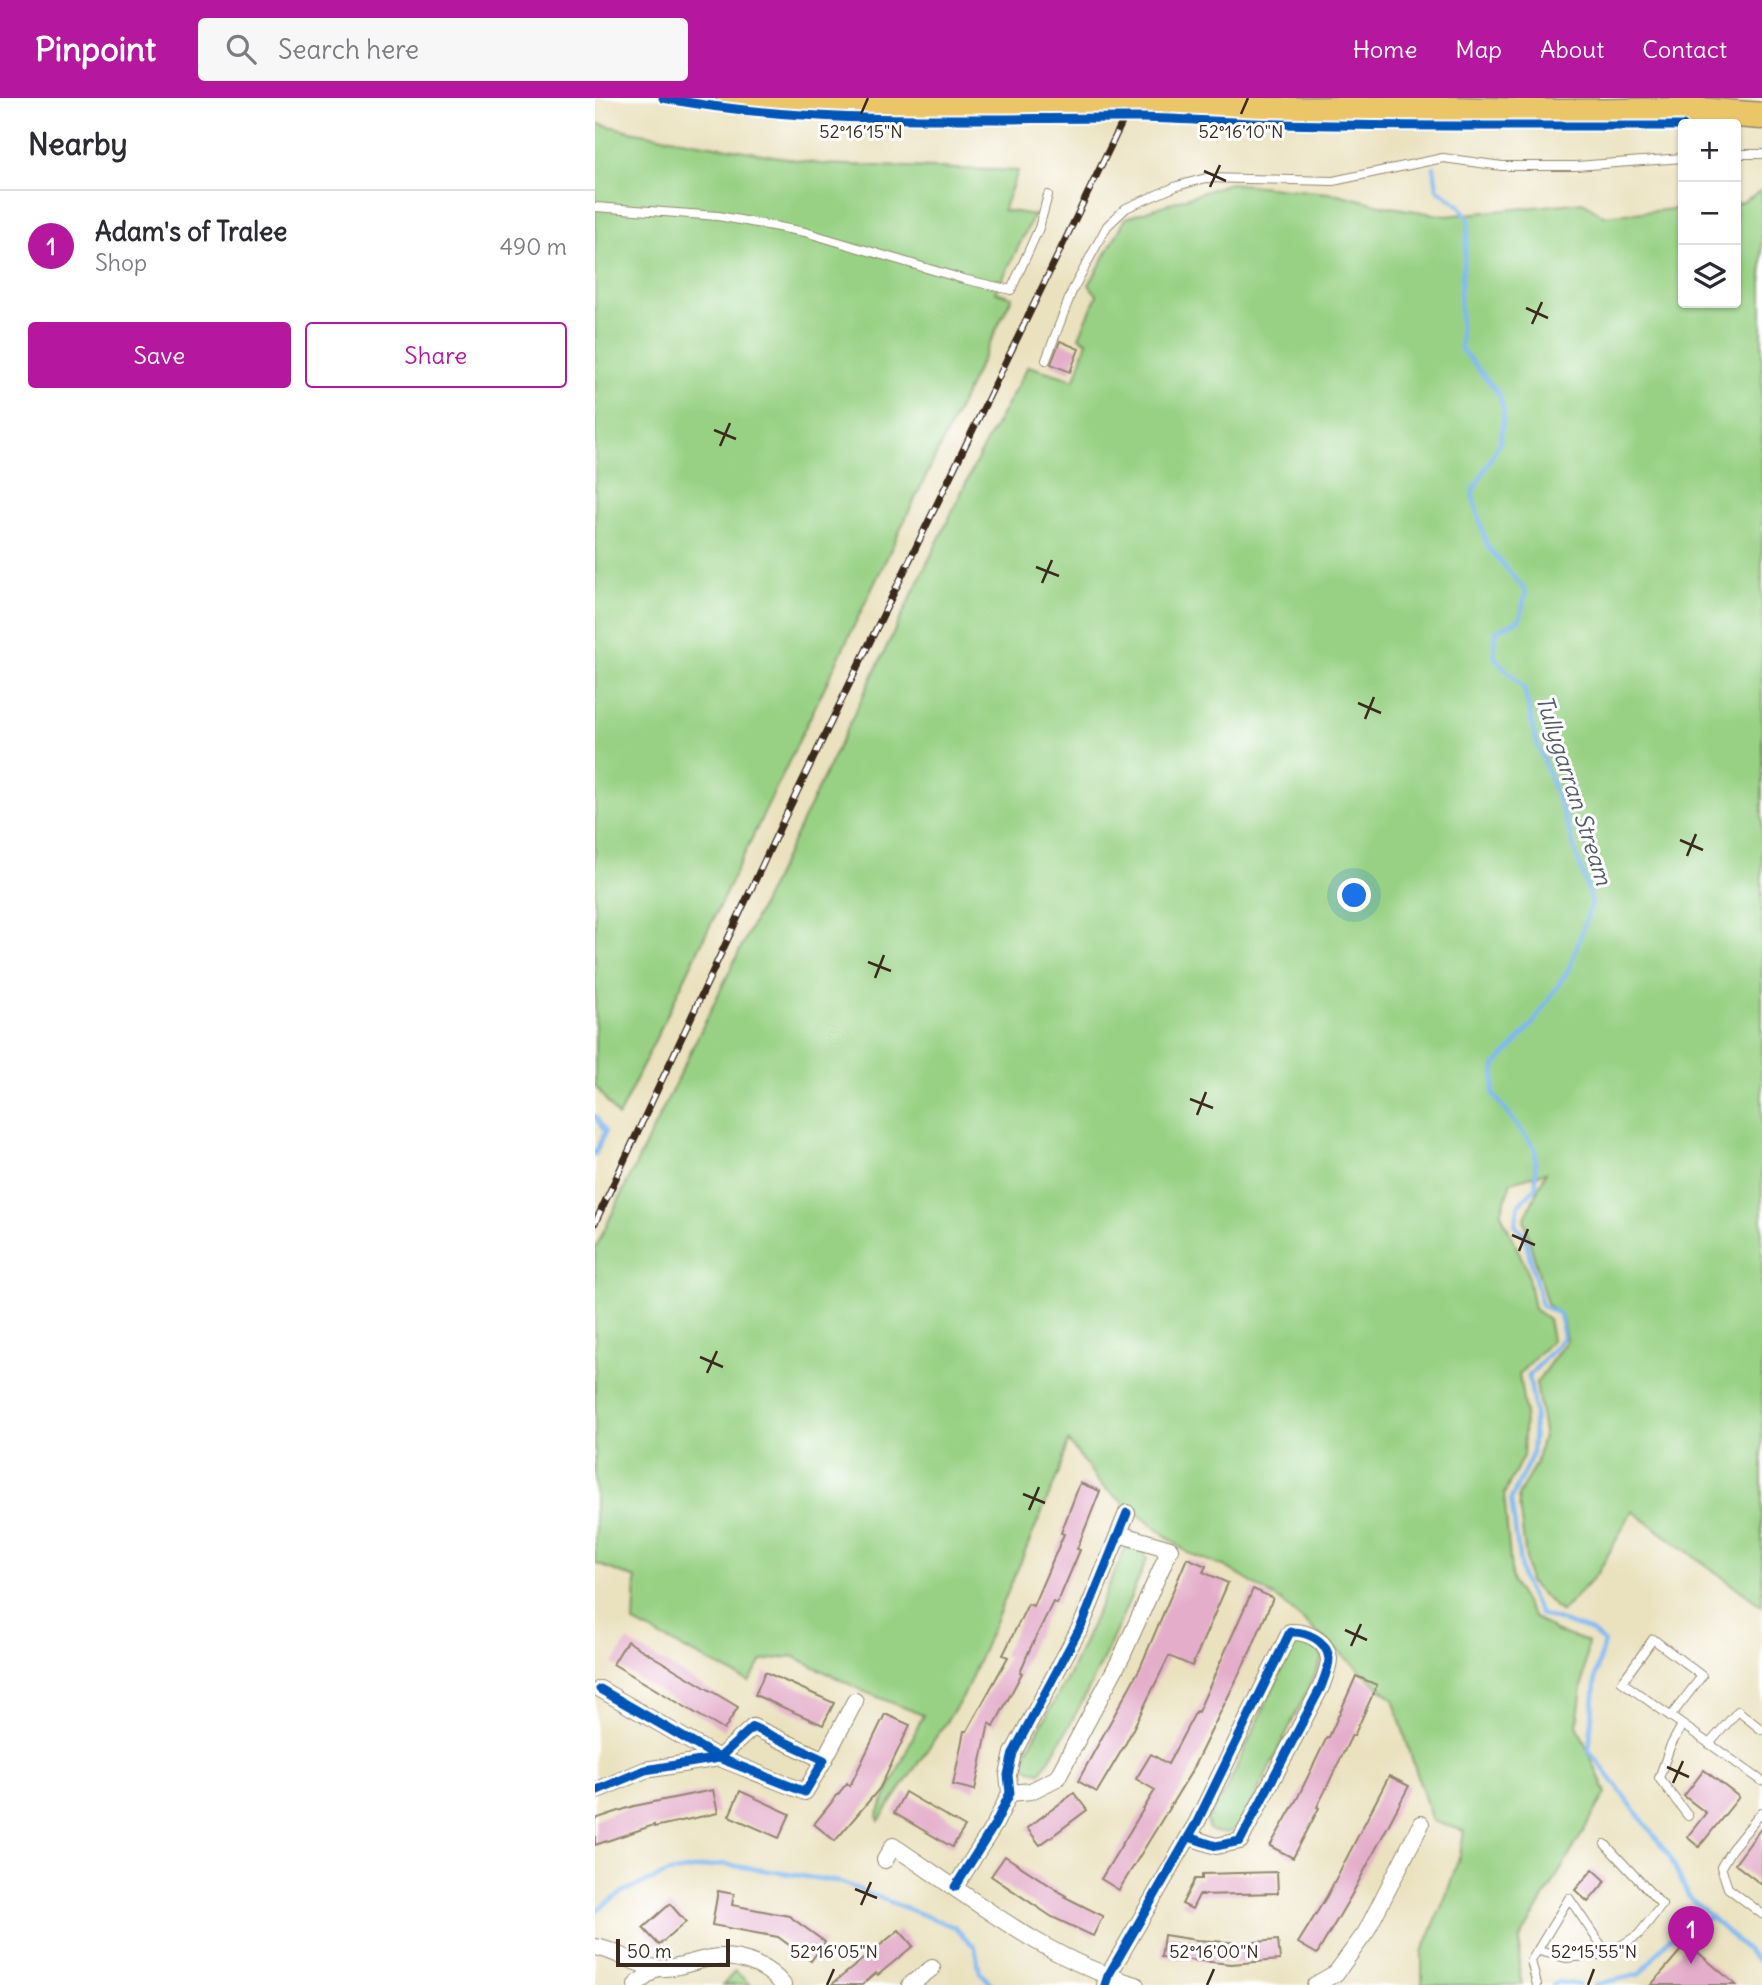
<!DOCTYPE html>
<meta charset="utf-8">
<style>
:root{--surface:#fff;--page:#f7f7f7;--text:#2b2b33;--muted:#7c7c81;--line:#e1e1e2;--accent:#b5179e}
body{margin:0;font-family:Delius,sans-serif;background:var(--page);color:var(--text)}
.controls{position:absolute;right:21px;top:21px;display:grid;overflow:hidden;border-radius:7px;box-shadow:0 2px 5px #0004}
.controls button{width:63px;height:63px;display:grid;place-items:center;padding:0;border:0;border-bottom:2px solid var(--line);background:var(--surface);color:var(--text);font:35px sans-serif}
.scale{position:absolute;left:21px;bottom:18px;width:114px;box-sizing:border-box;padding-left:7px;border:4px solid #3b2a1e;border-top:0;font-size:19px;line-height:24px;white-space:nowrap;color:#3b2a1e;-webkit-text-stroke:5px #fff;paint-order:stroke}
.you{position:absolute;left:760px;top:798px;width:24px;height:24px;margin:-18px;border:5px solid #fff;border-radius:50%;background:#1a73e8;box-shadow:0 0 0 10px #1a73e833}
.badge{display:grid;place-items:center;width:46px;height:46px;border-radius:50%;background:var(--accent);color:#fff;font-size:23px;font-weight:700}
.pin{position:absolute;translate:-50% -58px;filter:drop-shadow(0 2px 4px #0008)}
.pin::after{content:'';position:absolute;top:37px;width:24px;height:21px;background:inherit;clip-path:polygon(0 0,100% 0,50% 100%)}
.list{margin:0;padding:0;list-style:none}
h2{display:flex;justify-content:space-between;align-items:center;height:91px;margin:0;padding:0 28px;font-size:30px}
h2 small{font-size:23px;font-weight:400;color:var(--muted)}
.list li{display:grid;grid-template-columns:46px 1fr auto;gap:21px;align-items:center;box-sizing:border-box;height:112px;padding:0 28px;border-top:2px solid var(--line)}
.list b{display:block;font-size:26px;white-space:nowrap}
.list p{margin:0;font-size:23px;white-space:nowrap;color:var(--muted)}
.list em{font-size:23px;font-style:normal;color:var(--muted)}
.actions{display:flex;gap:14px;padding:21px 28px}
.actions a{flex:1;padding:16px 0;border:2px solid var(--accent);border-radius:7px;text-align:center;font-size:24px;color:var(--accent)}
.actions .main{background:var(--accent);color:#fff}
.icon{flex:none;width:38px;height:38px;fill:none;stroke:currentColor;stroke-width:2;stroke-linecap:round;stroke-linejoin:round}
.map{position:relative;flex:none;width:1167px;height:1887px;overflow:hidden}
header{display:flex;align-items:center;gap:42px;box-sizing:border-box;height:98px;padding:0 35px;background:var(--accent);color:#fff}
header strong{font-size:33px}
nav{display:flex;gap:38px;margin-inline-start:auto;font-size:24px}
.search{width:490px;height:63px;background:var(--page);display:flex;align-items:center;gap:18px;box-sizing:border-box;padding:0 24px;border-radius:7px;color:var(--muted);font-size:26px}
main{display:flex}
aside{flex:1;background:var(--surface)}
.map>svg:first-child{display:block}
.green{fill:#98d184;stroke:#6a7e51;stroke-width:2}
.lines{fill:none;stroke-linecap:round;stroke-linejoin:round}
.stream{stroke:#80b8f0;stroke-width:4.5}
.building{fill:#e4aecb}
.lane-casing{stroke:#92866e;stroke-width:10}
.street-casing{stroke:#92866e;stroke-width:18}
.primary-casing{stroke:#92866e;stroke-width:29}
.lane{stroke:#fff;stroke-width:8}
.street{stroke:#fff;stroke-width:16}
.primary{stroke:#ebc669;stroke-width:26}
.rail-casing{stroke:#3b2a1e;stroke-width:7}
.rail{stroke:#fff;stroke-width:4.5;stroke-dasharray:13;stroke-linecap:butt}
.primary-bridge-casing{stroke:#92866e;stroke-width:29;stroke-linecap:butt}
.primary-bridge{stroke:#ebc669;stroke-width:26}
.cycleway-casing{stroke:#fff;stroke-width:13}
.cycleway{stroke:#0057b8;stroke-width:9}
.ticks{fill:none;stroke:#3b2a1e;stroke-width:2.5}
.labels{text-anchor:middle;stroke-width:6;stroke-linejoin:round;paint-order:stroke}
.water-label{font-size:23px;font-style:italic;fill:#535c68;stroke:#fff}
.ticks-label{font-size:18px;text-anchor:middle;fill:#3b2a1e;stroke:#fff;stroke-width:6;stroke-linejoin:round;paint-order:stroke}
</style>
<header>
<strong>Pinpoint</strong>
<div class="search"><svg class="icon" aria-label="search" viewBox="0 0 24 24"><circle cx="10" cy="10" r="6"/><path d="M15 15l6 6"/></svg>Search here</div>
<nav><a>Home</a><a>Map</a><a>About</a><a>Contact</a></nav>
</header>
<main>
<aside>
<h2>Nearby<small></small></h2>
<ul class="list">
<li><span class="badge">1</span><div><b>Adam's of Tralee</b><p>Shop</p></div><em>490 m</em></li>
</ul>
<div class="actions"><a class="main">Save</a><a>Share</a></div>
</aside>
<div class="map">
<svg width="1167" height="1887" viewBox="0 0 1167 1887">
<rect width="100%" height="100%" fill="#fff"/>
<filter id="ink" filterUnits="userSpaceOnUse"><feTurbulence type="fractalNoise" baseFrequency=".0143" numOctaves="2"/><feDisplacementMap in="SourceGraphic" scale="14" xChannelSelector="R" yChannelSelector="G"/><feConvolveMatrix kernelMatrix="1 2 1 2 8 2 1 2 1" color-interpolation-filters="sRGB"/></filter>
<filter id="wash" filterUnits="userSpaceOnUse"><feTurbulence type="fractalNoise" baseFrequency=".00686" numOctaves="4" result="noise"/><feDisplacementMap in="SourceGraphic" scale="28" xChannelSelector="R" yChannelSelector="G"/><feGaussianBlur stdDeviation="1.57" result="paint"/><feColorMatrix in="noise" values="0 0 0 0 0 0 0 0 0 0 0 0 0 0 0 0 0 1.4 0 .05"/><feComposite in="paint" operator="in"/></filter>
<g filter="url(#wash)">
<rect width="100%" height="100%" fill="#eae1be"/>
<g class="green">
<path d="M 0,25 L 40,34 L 225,66 L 423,73 L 408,112 L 439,117 L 401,194 L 417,199 L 23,1019 L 0,987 Z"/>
<path d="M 635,85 L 743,96 L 790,108 L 851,118 L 988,104 L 1009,118 L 1088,110 L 1088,205 L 1141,205 L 1141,105 L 1146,105 L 1167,92 L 1167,1508 L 1037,1413 L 1003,1475 L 966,1514 L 934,1484 L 923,1398 L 941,1365 L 949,1334 L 941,1285 L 971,1243 L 967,1220 L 952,1206 L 929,1122 L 951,1074 L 916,1084 L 906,1116 L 931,1169 L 939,1211 L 953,1221 L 957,1242 L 924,1276 L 930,1315 L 928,1358 L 909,1396 L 917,1484 L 938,1518 L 960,1533 L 993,1544 L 982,1627 L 1011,1695 L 925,1841 L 924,1871 L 927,1887 L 827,1887 L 827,1854 L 851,1798 L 865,1756 L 869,1733 L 837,1723 L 798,1601 L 686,1503 L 631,1469 L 593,1455 L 506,1387 L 473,1343 L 464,1374 L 368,1599 L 284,1723 L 282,1718 L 328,1617 L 270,1594 L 198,1558 L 167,1563 L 154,1584 L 39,1525 L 41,1481 L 0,1465 L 0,1151 L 388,350 L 433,268 L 480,282 L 492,243 L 484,239 L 502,197 L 494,187 L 531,120 Z"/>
<path d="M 539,1448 L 545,1448 L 552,1461 C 521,1534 490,1608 446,1674 C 435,1673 430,1672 428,1660 L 474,1577 L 530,1451 Z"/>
<path d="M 708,1542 L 722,1550 L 728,1560 L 646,1728 C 636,1735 625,1738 614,1731 L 612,1722 L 632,1690 L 697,1549 Z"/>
<path d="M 140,1873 L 156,1887 L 128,1887 Z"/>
</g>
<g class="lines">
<g class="stream">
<path d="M 839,69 L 842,91 L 864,107 L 874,122 L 865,195 L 866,251 L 904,296 L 909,314 L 905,344 L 877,395 L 892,448 L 931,493 L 925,521 L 901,533 L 899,559 L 929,590 L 940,639 L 970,721 L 997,805 L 974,871 L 937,927 L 900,968 L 898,996 L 940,1050 L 941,1089 L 924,1106 L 920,1128 L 929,1136 L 947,1208 L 965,1216 L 968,1240 L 934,1278 L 940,1315 L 937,1357 L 916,1401 L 927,1480 L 945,1516 L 994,1532 L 1009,1544 L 1001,1576 L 994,1652 L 1074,1757 L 1093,1798 L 1167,1866"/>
<path d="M 0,1018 L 10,1034 L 0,1056"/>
<path d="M 0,1813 L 29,1793 L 74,1775 L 128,1766 L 245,1784 L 359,1829 L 380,1849 L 385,1875 L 398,1887"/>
<path d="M 958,1887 L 964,1884 L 984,1887"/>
<path d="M 999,1887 L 1045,1876 L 1074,1841 L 1096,1827 L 1116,1819"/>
</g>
</g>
<g id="blocks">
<g class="building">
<path d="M 465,243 L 484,251 L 475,274 L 456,266 Z"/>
<path d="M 485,1385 L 505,1393 L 482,1451 L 485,1452 L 462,1506 L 458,1504 L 434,1553 L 425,1574 L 427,1575 L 399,1628 L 394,1625 L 380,1692 L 358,1687 L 369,1633 L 372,1633 L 413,1559 L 408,1557 L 433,1506 L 438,1508 L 469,1436 L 466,1435 Z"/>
<path d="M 592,1460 L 611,1468 L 608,1474 L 633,1485 L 597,1568 L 574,1558 L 531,1645 L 502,1694 L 483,1683 L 545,1570 Z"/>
<path d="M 658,1491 L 678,1500 L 656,1552 L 595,1676 L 524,1792 L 506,1781 L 560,1692 L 541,1681 L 556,1656 L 573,1666 L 601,1613 L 603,1614 Z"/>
<path d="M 32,1543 L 143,1609 L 129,1632 L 18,1566 Z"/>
<path d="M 170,1574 L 239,1605 L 228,1627 L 160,1597 Z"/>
<path d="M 761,1578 L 782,1587 L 759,1638 L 757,1637 L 722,1709 L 724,1710 L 698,1760 L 675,1748 L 703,1699 L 732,1639 L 734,1639 Z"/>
<path d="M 290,1616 L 315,1627 L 285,1690 L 240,1743 L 219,1726 L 252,1685 L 255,1688 Z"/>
<path d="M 1109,1672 L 1144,1699 L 1104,1749 L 1092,1739 L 1111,1715 L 1089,1698 Z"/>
<path d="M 794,1678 L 814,1688 L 756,1798 L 722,1856 L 703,1845 L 732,1798 Z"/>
<path d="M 118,1692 L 123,1715 L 59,1729 L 59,1727 L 0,1747 L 0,1721 L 39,1708 Z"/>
<path d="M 145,1693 L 195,1716 L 184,1740 L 134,1718 Z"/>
<path d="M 310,1694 L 370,1729 L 357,1749 L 299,1715 Z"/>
<path d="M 479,1695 L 492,1712 L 445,1747 L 432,1730 Z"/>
<path d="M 1167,1729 L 1167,1787 L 1140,1766 Z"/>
<path d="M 410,1758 L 471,1798 L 470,1799 L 508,1818 L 498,1838 L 457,1819 L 396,1778 Z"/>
<path d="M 998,1771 L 1011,1783 L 993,1804 L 980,1792 Z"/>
<path d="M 682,1774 L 683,1795 L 604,1797 L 597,1811 L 587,1806 L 600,1781 L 607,1781 L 607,1776 Z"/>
<path d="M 123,1793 L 139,1796 L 137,1807 L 194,1818 L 230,1844 L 216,1863 L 183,1839 L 117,1827 Z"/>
<path d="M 75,1806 L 91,1824 L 64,1847 L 48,1830 Z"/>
<path d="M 304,1832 L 318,1848 L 283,1877 L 281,1875 L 267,1887 L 236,1887 Z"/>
<path d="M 569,1837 L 601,1842 L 648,1845 L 683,1842 L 685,1862 L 636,1866 L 566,1859 Z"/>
<path d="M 1092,1845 L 1141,1887 L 1056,1887 Z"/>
</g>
</g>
</g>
<g filter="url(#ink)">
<use href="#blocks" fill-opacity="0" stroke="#92866e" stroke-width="2"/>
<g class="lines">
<g class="lane-casing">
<g id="lane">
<path d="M 1141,56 L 1167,56"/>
<path d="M 0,109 L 123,118 L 210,134 L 368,181 L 416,192 L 444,130 L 453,97"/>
<path d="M 451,262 L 477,193 L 512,128 L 531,110 L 582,88 L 611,80 L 738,83 L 848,60 L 907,68 L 981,68 L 1088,60"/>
<path d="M 1075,1619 L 1107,1578 L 1058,1541 L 1027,1584 C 1073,1617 1120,1650 1167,1683"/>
<path d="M 1087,1627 L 1075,1649 L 1064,1680 L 1093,1718"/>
<path d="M 1114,1646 L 1143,1613 L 1167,1632"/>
<path d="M 1167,1714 L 1136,1752 L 1126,1769 L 1133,1790 L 1167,1816"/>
<path d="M 944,1853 L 971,1860 L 1012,1856 L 1043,1837 L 1067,1807 L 1010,1746"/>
<path d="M 942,1887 L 936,1863 L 974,1800 L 1012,1856"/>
</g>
</g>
<g class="street-casing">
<g id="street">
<path d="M 229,1662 L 260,1603"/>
<path d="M 0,1693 L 50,1672 L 124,1660 L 158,1629 L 229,1662 L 210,1694 L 124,1660 L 5,1591"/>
<path d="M 415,1695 L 436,1693 L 462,1680 L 527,1558 L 575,1451 L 524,1436"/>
<path d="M 290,1762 L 298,1748 C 376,1799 450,1861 541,1887"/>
<path d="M 360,1789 L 400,1726 L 415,1695 L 413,1677 L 418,1655 L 487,1526 L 532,1415"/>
<path d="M 0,1849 C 21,1852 41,1868 62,1870 C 84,1872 105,1859 126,1859 C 149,1859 174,1869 188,1887"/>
<path d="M 41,1887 L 61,1870"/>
<path d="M 315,1887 L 337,1870"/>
<path d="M 510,1887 L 513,1878 L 602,1724 L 695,1534 C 711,1533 732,1542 734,1561 C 734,1569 729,1581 726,1589 L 645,1743 L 621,1748 L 594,1739"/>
<path d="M 720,1887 L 741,1875 L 771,1834 L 826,1726"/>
</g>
</g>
<g class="primary-casing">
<g id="primary">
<path d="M 135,0 C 257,8 379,11 501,11"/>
<path d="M 556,9 L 675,13 L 820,11 L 964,15 L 1103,13 L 1167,18"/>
</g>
</g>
<use href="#lane" class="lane"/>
<use href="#street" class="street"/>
<use href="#primary" class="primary"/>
<g class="rail-casing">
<path id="rail" d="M 0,1125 L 187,725 L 539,0"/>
</g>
<use href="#rail" class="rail"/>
<g class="primary-bridge-casing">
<path id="primary-bridge" d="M 501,11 L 556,9"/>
</g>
<use href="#primary-bridge" class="primary-bridge"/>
<g class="cycleway-casing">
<g id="cycleway">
<path d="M 68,0 C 224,30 389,19 548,20 C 594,21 640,25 686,26 C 820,29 954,28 1088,28"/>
<path d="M 0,1693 L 50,1672 L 124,1660 L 158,1629 L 229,1662 L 210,1694 L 124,1660 L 5,1591"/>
<path d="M 360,1789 L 400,1726 L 415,1695 L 413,1677 L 418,1655 L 487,1526 L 532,1415"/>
<path d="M 510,1887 L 513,1878 L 602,1724 L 695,1534 C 711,1533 732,1542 734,1561 C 734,1569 729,1581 726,1589 L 645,1743 L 621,1748 L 594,1739"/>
</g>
</g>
<use href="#cycleway" class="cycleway"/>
</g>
</g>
<path class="ticks" d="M 266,16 L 273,0M 646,16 L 653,0M 609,73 L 631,83M 615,89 L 625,67M 931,210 L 953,220M 937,226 L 947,204M 119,332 L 141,341M 125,348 L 135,325M 441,469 L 464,478M 447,485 L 457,462M 763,605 L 786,615M 770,621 L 779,599M 1085,742 L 1108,752M 1092,758 L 1101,736M 273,864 L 296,873M 280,880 L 289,857M 595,1001 L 618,1010M 602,1017 L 611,994M 917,1137 L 940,1147M 924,1153 L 933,1131M 105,1259 L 128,1269M 112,1275 L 122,1253M 428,1396 L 450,1405M 434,1412 L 444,1389M 750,1532 L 772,1542M 756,1548 L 766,1526M 1072,1669 L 1094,1679M 1078,1685 L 1088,1663M 260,1791 L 282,1800M 266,1807 L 276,1784M 232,1887 L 239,1871M 612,1887 L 619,1871M 993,1887 L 999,1871"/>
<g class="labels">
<g class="water-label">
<text transform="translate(979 692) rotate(72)" y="8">Tullygarran Stream</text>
</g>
</g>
<g class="ticks-label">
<text x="646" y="40">52°16'10"N</text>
<text x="266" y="40">52°16'15"N</text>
<text x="239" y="1860">52°16'05"N</text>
<text x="619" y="1860">52°16'00"N</text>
<text x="999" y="1860">52°15'55"N</text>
</g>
</svg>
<div class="controls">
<button>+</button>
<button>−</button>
<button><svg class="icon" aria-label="layers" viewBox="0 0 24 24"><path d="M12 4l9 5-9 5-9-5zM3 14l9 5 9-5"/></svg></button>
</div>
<div class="scale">50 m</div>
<div class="you"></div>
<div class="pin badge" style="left:1096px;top:1866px">1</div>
</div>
</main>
